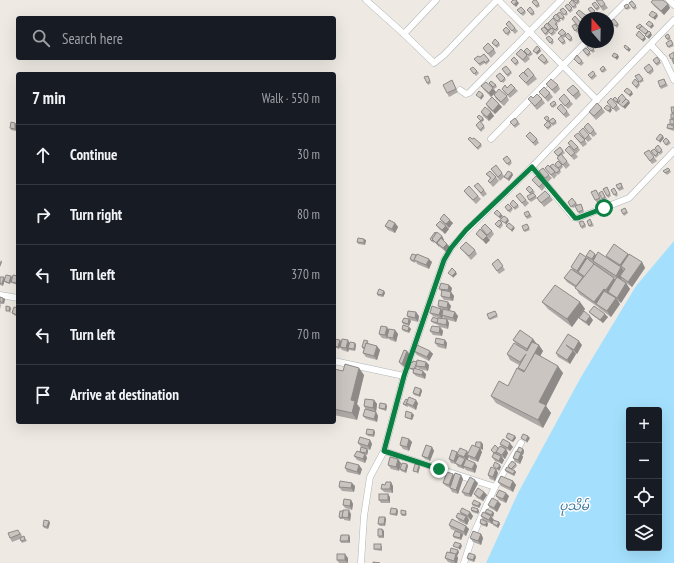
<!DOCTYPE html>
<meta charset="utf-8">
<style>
:root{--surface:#171b24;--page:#242831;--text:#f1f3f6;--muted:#9ea1a6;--line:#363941}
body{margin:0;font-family:"PT Sans Narrow","Noto Sans Myanmar",sans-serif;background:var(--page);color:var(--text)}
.controls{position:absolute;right:12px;bottom:12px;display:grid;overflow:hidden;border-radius:4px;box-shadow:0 4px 16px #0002}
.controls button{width:36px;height:36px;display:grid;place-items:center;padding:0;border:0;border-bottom:1px solid var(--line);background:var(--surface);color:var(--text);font:20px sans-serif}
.compass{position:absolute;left:578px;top:12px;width:36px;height:36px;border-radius:50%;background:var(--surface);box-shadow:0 4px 16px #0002;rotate:340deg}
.stop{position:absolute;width:12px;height:12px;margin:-9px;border:3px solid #0b8043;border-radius:50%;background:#fff}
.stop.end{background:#0b8043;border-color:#fff;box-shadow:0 1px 4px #0008}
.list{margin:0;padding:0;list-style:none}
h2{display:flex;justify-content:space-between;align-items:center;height:52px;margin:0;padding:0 16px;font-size:17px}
h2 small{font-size:13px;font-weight:400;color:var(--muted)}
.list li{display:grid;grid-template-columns:26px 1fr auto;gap:12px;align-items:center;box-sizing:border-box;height:60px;padding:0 16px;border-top:1px solid var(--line)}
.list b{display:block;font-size:15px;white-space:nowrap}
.list em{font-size:13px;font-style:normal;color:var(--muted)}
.icon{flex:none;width:22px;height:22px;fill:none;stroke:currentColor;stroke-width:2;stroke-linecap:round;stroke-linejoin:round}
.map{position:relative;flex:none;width:674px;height:563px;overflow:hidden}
.search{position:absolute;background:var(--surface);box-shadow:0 4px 16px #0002;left:16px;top:16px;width:320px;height:44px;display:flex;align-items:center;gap:10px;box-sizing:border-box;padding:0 14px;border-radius:4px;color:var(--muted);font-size:15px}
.panel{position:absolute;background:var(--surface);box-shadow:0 4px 16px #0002;left:16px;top:72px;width:320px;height:352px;border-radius:4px}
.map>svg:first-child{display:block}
.water{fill:#a4e0fd;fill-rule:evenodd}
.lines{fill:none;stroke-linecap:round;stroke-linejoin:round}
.minor-casing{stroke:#b1b5b8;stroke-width:7}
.minor{stroke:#fff;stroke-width:6}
.wall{fill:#aea9a6;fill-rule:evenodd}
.shaded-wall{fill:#8d8a87}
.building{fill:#cac5c1;stroke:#8d8a87}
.route{stroke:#0b8043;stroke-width:5}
.labels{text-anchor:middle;stroke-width:3;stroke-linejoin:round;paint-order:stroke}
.water-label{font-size:12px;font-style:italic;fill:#3c779d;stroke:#fff}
</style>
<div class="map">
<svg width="674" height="563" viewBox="0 0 674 563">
<rect width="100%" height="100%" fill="#eeeae3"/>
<path class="water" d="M 674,241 L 674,563 L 486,563 L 518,493 L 581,377 L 636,286 ZM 629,410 L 659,410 L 659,548 L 629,548 Z"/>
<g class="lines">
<g class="minor-casing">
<g id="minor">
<path d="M 366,0 L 404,34"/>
<path d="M 436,0 L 404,34 L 434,63 L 444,55 L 497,0"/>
<path d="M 498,0 L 597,100"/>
<path d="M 669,0 L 674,5"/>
<path d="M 608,20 L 628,0"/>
<path d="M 651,45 L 664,59 L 674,80"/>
<path d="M 460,90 L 466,94 L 469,93 L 561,0"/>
<path d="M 491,139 L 586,42"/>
<path d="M 532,167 L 573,217 L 578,218 L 629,198 L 674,151"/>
<path d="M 0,295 L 18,298"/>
<path d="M 334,361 L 404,376"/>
<path d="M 384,451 L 495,487"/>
<path d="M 361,563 L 364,516 L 370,477 L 384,451 L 404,376 L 444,260 L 451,248 L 467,230 L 532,167 L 674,20"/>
<path d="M 464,563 L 473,535 L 495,487 L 521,443"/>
</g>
</g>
<use href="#minor" class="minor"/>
</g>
<g class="wall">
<path d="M 536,0 L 540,6 L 537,8 L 532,2 Z"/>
<path d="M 572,0 L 577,7 L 574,9 L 569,3 Z"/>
<path d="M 573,0 L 578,0 L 580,2 L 577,5 Z"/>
<path d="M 596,0 L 602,0 L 608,8 L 603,11 Z"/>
<path d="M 632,1 L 637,8 L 634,10 L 629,3 Z"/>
<path d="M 595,2 L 600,8 L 597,11 L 592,4 Z"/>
<path d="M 651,2 L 668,4 L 670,8 L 664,15 L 654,6 Z"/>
<path d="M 568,4 L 573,10 L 570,13 L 565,6 Z"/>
<path d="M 627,4 L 631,8 L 627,10 L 624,6 Z"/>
<path d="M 530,7 L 535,14 L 532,16 L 527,10 Z"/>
<path d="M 591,7 L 596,13 L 594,16 L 588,9 Z"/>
<path d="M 563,8 L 568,14 L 566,16 L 560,10 Z"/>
<path d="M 517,10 L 525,11 L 526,13 L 523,16 Z"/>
<path d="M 560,12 L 565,18 L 563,21 L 557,14 Z"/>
<path d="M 556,14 L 561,21 L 558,23 L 553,17 Z"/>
<path d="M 572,19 L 581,23 L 584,27 L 581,30 Z"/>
<path d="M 614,19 L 619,25 L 617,28 L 611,21 Z"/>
<path d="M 547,23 L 556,33 L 552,36 L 544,26 Z"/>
<path d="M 548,23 L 557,23 L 558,25 L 556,26 L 559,29 L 556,32 Z"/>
<path d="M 609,23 L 614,30 L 612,32 L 608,28 Z"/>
<path d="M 506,24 L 515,28 L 518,31 L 515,34 Z"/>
<path d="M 575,24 L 580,30 L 577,33 L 572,26 Z"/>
<path d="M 544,27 L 549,33 L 546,36 L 541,29 Z"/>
<path d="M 503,30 L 510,31 L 511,32 L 508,36 Z"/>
<path d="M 558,33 L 566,33 L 567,35 L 568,33 L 573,40 L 570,42 L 566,36 L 564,38 Z"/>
<path d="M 668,34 L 671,39 L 668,41 L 665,36 Z"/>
<path d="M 549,36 L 554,42 L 552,45 L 546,38 Z"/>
<path d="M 561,36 L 566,43 L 563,45 L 558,39 Z"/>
<path d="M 594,42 L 598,47 L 595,49 L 590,43 Z"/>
<path d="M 672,42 L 674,46 L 669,48 L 666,43 Z"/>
<path d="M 492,43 L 499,43 L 500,45 L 497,48 Z"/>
<path d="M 590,45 L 595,51 L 593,53 L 587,47 Z"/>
<path d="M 483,48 L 494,49 L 496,53 L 491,58 Z"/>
<path d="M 586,48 L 591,54 L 588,57 L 583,50 Z"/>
<path d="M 531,52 L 533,54 L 529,57 L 525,53 Z"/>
<path d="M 484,54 L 490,61 L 486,65 L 485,63 L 480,66 L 474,59 L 480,57 Z"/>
<path d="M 516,54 L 527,55 L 530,59 L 525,63 Z"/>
<path d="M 657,57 L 661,63 L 657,66 L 653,60 Z"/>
<path d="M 538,58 L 547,60 L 549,62 L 545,65 Z"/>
<path d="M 574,59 L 582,61 L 584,63 L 581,66 Z"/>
<path d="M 511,60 L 518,61 L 519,63 L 516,66 Z"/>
<path d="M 649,64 L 654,71 L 650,75 L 644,68 Z"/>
<path d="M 506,66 L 512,73 L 508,77 L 502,69 Z"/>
<path d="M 473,67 L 479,73 L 476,76 L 470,69 Z"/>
<path d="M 605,68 L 607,70 L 603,73 L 600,69 Z"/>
<path d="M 595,74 L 597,76 L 592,80 L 588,75 Z"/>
<path d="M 639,74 L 644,81 L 640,83 L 635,76 Z"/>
<path d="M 534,75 L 537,79 L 528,86 L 519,76 L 527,77 Z"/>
<path d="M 428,76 L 431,83 L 428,85 L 427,83 Z"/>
<path d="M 496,76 L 505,78 L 506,80 L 503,83 Z"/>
<path d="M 664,79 L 668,86 L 661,89 L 660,87 Z"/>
<path d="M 452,80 L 458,92 L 449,97 L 447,93 Z"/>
<path d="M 489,83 L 496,85 L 497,87 L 494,89 Z"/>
<path d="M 632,83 L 639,83 L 640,85 L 637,89 Z"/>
<path d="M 546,84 L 558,85 L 560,89 L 555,94 Z"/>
<path d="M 481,86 L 496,92 L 491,97 L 484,90 Z"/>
<path d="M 507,88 L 515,88 L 518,91 L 510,98 L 504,92 L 502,89 Z"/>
<path d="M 567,90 L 579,91 L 581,95 L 576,100 L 570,93 Z"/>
<path d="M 539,92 L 550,93 L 553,97 L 548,102 Z"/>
<path d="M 494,95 L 507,96 L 509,100 L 504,106 L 496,99 Z"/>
<path d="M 533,98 L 542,99 L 545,103 L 537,110 L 528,99 Z"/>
<path d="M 559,99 L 570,101 L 573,104 L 568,109 Z"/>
<path d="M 554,101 L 557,105 L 553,108 L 550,104 Z"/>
<path d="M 607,102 L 617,105 L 620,109 L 616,112 Z"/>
<path d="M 486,104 L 499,104 L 502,107 L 495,114 L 488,108 Z"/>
<path d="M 674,107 L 674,126 L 672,126 L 674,126 L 674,131 L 668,129 L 667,128 L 671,125 L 670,124 L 672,120 L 671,118 L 672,114 L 672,113 Z"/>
<path d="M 557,108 L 567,111 L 570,115 L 566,118 Z"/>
<path d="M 602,108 L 605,112 L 596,120 L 589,112 Z"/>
<path d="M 481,112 L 491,112 L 494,116 L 489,121 L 483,116 Z"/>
<path d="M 515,118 L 520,124 L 515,128 L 510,122 Z"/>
<path d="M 544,118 L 550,120 L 553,118 L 557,123 L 553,126 L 550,122 L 549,122 L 552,126 L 548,130 L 544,125 L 547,122 Z"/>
<path d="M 480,121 L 485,128 L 481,132 L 476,125 Z"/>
<path d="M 17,125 L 16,131 L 11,130 L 10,128 Z"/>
<path d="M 584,127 L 594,130 L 597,134 L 593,137 Z"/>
<path d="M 579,132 L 589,135 L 592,139 L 588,142 Z"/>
<path d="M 526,136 L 537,139 L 539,143 L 535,146 Z"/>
<path d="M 574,136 L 585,140 L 587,144 L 583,147 Z"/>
<path d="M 468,139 L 472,139 L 481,144 L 482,146 L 478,150 Z"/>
<path d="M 663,141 L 669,141 L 671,143 L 667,146 Z"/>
<path d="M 568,143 L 578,147 L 580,150 L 576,154 Z"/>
<path d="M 658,145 L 663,152 L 660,155 L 655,148 Z"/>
<path d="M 560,147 L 565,153 L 562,155 L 570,165 L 566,169 L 560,162 L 557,158 L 558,157 L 554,152 Z"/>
<path d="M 565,150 L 575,153 L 578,157 L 574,160 Z"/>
<path d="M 649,150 L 657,161 L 652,164 L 644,153 Z"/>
<path d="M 651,151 L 658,153 L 659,155 L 656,158 Z"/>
<path d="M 507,156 L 512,163 L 509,166 L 503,159 Z"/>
<path d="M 555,164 L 562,165 L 563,167 L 560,170 Z"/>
<path d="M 545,168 L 552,168 L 560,170 L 561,172 L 558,175 L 555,172 L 557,175 L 554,179 Z"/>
<path d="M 668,168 L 671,172 L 667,175 L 663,171 Z"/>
<path d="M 491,169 L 502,173 L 504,176 L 512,173 L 513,175 L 509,181 L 504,177 L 500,181 Z"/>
<path d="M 539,171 L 549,175 L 552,178 L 548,182 Z"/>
<path d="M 486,174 L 496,177 L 499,181 L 493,187 L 488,181 L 490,178 Z"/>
<path d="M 532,180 L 543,183 L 545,187 L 542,191 Z"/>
<path d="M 621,183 L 624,189 L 619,191 L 618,189 Z"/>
<path d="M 474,186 L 484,190 L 487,194 L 483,197 Z"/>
<path d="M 607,187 L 611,196 L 608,198 L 603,189 Z"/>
<path d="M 614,188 L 618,195 L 616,197 L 611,190 Z"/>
<path d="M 526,189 L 533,190 L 535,192 L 534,193 L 537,198 L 531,202 L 529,200 L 531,195 Z"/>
<path d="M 596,190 L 598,193 L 602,202 L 598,204 L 595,200 Z"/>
<path d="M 464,191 L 478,196 L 481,199 L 476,204 L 467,195 Z"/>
<path d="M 602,191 L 607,199 L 603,201 L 602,199 Z"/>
<path d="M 516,196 L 526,200 L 529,203 L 525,207 Z"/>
<path d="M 550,196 L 553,200 L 544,207 L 537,198 Z"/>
<path d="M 572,198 L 578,205 L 582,206 L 584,212 L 579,214 L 576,206 L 573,208 L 568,202 Z"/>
<path d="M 510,204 L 518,205 L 519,207 L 515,210 Z"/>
<path d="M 505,207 L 512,208 L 513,209 L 510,213 Z"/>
<path d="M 625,208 L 628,213 L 624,216 L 621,210 Z"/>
<path d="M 528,211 L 532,217 L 527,219 L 526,217 Z"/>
<path d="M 440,219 L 453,223 L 449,228 L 443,223 Z"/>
<path d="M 590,219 L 594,226 L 590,227 L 589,226 Z"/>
<path d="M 395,223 L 398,227 L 395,233 L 388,230 L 385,226 Z"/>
<path d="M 502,223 L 503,225 L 500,229 L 495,224 Z"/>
<path d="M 585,223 L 586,227 L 582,229 L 581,227 Z"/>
<path d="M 527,224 L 530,230 L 525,232 L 524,231 Z"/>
<path d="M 436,225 L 446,226 L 449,229 L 445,234 L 439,229 Z"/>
<path d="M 481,228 L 492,231 L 494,234 L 490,239 L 483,232 Z"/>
<path d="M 476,234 L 490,240 L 486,244 Z"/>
<path d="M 442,236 L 444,240 L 444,241 L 450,247 L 446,252 L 434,242 L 434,243 L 431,241 L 430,239 Z"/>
<path d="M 366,240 L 365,245 L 358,244 L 357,242 Z"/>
<path d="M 460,248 L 475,250 L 477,254 L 471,260 L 463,251 Z"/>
<path d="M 416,255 L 432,262 L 429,269 L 417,264 L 416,261 L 415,263 L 411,261 L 410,259 Z"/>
<path d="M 596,255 L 609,259 L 606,256 L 629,255 L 642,262 L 645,268 L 632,287 L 626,283 L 630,289 L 621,303 L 618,301 L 620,304 L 611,317 L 600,309 L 598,307 L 579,294 L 576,288 L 567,282 L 564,278 L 573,270 L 571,267 L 586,257 L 588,260 L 586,256 ZM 599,268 L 616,279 L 615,280 L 614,278 Z"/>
<path d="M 498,259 L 505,270 L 499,274 L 492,264 Z"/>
<path d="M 11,276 L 12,278 L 10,284 L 6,283 L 4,281 L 3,286 L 0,285 L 0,277 L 5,279 Z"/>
<path d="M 18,277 L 18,284 L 18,283 L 17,285 L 12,283 L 11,282 Z"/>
<path d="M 449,285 L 452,288 L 451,292 L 454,296 L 453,301 L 444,300 L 441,296 L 442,292 L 439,289 Z"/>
<path d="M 384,291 L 385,293 L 383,297 L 378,296 L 377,294 Z"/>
<path d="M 0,297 L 3,298 L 5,299 L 4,304 L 0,304 L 1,305 L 0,309 Z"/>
<path d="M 448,302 L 451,306 L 450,311 L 458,316 L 456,322 L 444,319 L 443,316 L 442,318 L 447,319 L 449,323 L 448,329 L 440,327 L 438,325 L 433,323 L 431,321 L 438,319 L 438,318 L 433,316 L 430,313 L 440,309 L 438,306 Z"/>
<path d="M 542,302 L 580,302 L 585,309 L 572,327 L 548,309 Z"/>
<path d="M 18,308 L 18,317 L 14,315 L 12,313 Z"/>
<path d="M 495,311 L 498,317 L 490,320 L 489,319 Z"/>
<path d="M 589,312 L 608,317 L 603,323 L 592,315 Z"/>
<path d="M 407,316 L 419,316 L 418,322 L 410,320 L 411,321 L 409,326 L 403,324 L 402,322 L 409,319 Z"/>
<path d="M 579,318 L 593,320 L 589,326 L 582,321 Z"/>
<path d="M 409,327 L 411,329 L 409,333 L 403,331 L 402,329 Z"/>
<path d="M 440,327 L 443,331 L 442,336 L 433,335 L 430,331 Z"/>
<path d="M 389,330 L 395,330 L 398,334 L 396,342 L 390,340 L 388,338 L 388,339 L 382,338 L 379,334 Z"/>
<path d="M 334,339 L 341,342 L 355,343 L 356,345 L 355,351 L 349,350 L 349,349 L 348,352 L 342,350 L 340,347 L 339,349 L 334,347 Z"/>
<path d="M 533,339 L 543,351 L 540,356 L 563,373 L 546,406 L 551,413 L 543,428 L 496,403 L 491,396 L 508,386 L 519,370 L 518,368 L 519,365 L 510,360 L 507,354 L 517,345 L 513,340 Z"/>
<path d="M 445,340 L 447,343 L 446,349 L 438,347 L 435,343 Z"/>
<path d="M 369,343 L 369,344 L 380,350 L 377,360 L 366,357 L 363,353 L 364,349 L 363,349 L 362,347 Z"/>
<path d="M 582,345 L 577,354 L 575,353 L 576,354 L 570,364 L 558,357 L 556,353 Z"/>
<path d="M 407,351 L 410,355 L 405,367 L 402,366 L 399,362 Z"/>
<path d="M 414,351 L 430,351 L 433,354 L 429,361 L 417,355 Z"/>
<path d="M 417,362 L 426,362 L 429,365 L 428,371 L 419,369 L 417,367 L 416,369 L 426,374 L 425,379 L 416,376 L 413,373 L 414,371 L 410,369 L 409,368 L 412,363 Z"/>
<path d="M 334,369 L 364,375 L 357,404 L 360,408 L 357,420 L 334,415 Z"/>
<path d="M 421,389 L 422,391 L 420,397 L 414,395 L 413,393 Z"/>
<path d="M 374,400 L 377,404 L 376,412 L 367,410 L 376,412 L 378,416 L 377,422 L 366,419 L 363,416 L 366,410 L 364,406 Z"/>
<path d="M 418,403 L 416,410 L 408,406 L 408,407 L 405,406 L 403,404 Z"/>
<path d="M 387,406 L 386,411 L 380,409 L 379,408 Z"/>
<path d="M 414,415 L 412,420 L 406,418 L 405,417 Z"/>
<path d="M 375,432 L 374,437 L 368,436 L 366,434 Z"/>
<path d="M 515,436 L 516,438 L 513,442 L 507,439 L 506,437 Z"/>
<path d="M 409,439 L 412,442 L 409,451 L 403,449 L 400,445 Z"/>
<path d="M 370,440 L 372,444 L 370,450 L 367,449 L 368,451 L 367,455 L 366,455 L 367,458 L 365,463 L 357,460 L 354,456 L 364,448 L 361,447 L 358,443 Z"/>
<path d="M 483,444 L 483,450 L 480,449 L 482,452 L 478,462 L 470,459 L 469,457 L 467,460 L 475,463 L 477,466 L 475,473 L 466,470 L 464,468 L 464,469 L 458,467 L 456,464 L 451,463 L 449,459 L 457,452 L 458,453 L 468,453 L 475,447 Z"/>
<path d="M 500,444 L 513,447 L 510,451 L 506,449 L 508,453 L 505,459 L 502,457 L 504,460 L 502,464 L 495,461 L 492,457 L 494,454 L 491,450 L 502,447 Z"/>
<path d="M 432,447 L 434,451 L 430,461 L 425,459 L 422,456 Z"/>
<path d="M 523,449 L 524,451 L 523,455 L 522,455 L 523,457 L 520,464 L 515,462 L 513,458 L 517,452 Z"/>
<path d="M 401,463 L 399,471 L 391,469 L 388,465 Z"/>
<path d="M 407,464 L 408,466 L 406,473 L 401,471 L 400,469 Z"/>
<path d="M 516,464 L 517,466 L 513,470 L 515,471 L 516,472 L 514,476 L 506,472 L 505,470 L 510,468 L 508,466 Z"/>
<path d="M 345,468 L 362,469 L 360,475 L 347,472 Z"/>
<path d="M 496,469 L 498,473 L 495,481 L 490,479 L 488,475 Z"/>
<path d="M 453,474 L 454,476 L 461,475 L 463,479 L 458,494 L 452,492 L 450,488 L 446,486 L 443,483 Z"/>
<path d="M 513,481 L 516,485 L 513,492 L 501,486 L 498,482 Z"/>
<path d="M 478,483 L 471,497 L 465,496 L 462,492 Z"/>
<path d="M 355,486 L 354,492 L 342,491 L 339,487 Z"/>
<path d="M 393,486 L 393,493 L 384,492 L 381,489 Z"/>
<path d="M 484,492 L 487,495 L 483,501 L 477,498 L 474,494 Z"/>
<path d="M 496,496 L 509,496 L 506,503 L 499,500 Z"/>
<path d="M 390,497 L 390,503 L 381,503 L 379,500 Z"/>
<path d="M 351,500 L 353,504 L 352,510 L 345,508 L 343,505 Z"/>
<path d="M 480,503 L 481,504 L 479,508 L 473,506 L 472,504 Z"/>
<path d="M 501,504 L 497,512 L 490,508 L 488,505 Z"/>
<path d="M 471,510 L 479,511 L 478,514 L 472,512 Z"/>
<path d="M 343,511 L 351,514 L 350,521 L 344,520 L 344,519 L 340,519 L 339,517 Z"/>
<path d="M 398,511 L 397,516 L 392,515 L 390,514 Z"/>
<path d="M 460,512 L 470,512 L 473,516 L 471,520 L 467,518 L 469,520 L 467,525 L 459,521 L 456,517 L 462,515 Z"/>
<path d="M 485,512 L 493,512 L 494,513 L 493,517 L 491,516 L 494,520 L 499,522 L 500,524 L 498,528 L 493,525 L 492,523 L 492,524 L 483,520 L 481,516 L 486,513 Z"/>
<path d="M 407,513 L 406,516 L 402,516 L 401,514 Z"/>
<path d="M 385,517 L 386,519 L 385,526 L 380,526 L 378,524 Z"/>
<path d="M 487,522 L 488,524 L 487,527 L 481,525 L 480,523 Z"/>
<path d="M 50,523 L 48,529 L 44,528 L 43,526 Z"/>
<path d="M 449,525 L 466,526 L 469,529 L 466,536 L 462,534 L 463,535 L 461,540 L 454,538 L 453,536 L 460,533 L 451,529 Z"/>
<path d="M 382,529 L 384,531 L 384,538 L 379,538 L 378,536 Z"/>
<path d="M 21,533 L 22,537 L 24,536 L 27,541 L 22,543 L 20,539 L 12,542 L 10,538 Z"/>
<path d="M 481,534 L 483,538 L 481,545 L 473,542 L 470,538 Z"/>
<path d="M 350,537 L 350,543 L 341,543 L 340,541 Z"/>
<path d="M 382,546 L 382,551 L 375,550 L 374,549 Z"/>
<path d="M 459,552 L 457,556 L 458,558 L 457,563 L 451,563 L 448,562 L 445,558 L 450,553 Z"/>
<path d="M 476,557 L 474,562 L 468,560 L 467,558 Z"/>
<path d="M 348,558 L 348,563 L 339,563 L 337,560 Z"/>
</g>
<g class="shaded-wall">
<path d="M 517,1 L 519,3 L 516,7 L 514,5 Z"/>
<path d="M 668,4 L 670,8 L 664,15 L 661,11 Z"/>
<path d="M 657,14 L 658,16 L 655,20 L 653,18 Z"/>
<path d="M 653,24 L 654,26 L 651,29 L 650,27 Z"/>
<path d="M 651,33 L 652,35 L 649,39 L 647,37 Z"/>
<path d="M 645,37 L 646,39 L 643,42 L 642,40 Z"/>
<path d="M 629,48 L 631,49 L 629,52 L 627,50 Z"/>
<path d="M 540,49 L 541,51 L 537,55 L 536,53 Z"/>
<path d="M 618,55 L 619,57 L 617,60 L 615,58 Z"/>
<path d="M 493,88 L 496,92 L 491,97 L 489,93 Z"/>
<path d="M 632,92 L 633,94 L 630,97 L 629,95 Z"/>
<path d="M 483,94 L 484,96 L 481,100 L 480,98 Z"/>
<path d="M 618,100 L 619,101 L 617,104 L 616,102 Z"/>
<path d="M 629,101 L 630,103 L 625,109 L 623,107 Z"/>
<path d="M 499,104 L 502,107 L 495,114 L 493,111 Z"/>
<path d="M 611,108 L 612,110 L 610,113 L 608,111 Z"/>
<path d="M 491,112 L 494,116 L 489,121 L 487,117 Z"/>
<path d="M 483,118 L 484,120 L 482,122 L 481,121 Z"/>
<path d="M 15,123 L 17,125 L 16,131 L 15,129 Z"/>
<path d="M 663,136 L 664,138 L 660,143 L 659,141 Z"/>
<path d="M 512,173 L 513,175 L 509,181 L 508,179 Z"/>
<path d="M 501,214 L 503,216 L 500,219 L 499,217 Z"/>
<path d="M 508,219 L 509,221 L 506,225 L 505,223 Z"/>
<path d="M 450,220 L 453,223 L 449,228 L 446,224 Z"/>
<path d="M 395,223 L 398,227 L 395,233 L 392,229 Z"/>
<path d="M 446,226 L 449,229 L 445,234 L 442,230 Z"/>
<path d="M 514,227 L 515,228 L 512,232 L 511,230 Z"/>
<path d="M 442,236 L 444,240 L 440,245 L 437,243 L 439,246 L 439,247 L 436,243 Z"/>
<path d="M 487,236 L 490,240 L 486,244 L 483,240 Z"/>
<path d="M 364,239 L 366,240 L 365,245 L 364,243 Z"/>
<path d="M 447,244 L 450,247 L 446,252 L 443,248 Z"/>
<path d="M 595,254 L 598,257 L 593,261 L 594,263 L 592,259 Z"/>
<path d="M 628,254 L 632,259 L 621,266 L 624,270 L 620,265 Z"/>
<path d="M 586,257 L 589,261 L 578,272 L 580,275 L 577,271 Z"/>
<path d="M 429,259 L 432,262 L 429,269 L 426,265 Z"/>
<path d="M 1,260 L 2,262 L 0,267 L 0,263 Z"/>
<path d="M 642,262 L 645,268 L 632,287 L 628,282 Z"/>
<path d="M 621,267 L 625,273 L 620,276 L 622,278 L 619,281 L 616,276 Z"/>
<path d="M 456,272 L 457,274 L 453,278 L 452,276 Z"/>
<path d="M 11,276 L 12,278 L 10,284 L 9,283 Z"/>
<path d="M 4,277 L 5,279 L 3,286 L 2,284 Z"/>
<path d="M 614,278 L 618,284 L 608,292 L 610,295 L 609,296 L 606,290 Z"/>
<path d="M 626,283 L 630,289 L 621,303 L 617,298 Z"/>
<path d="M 449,285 L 452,288 L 451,292 L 454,296 L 453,301 L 450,298 L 451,294 L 448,290 Z"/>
<path d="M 604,289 L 608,294 L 596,304 L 594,302 Z"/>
<path d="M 384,291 L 385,293 L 383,297 L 382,295 Z"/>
<path d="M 3,298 L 5,299 L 4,304 L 3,302 Z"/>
<path d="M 616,298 L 620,304 L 611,317 L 607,311 Z"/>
<path d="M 448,302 L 451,306 L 449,311 L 447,308 Z"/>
<path d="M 580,302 L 585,309 L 572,327 L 567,319 Z"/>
<path d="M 10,307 L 11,308 L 10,313 L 9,311 Z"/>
<path d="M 441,309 L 444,313 L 442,315 L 443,316 L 442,319 L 439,315 Z"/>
<path d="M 416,312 L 419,316 L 418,322 L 415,318 Z"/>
<path d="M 455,312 L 458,316 L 456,322 L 453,318 Z"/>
<path d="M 605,314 L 608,317 L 603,323 L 600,320 Z"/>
<path d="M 590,316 L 593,320 L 589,326 L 586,322 Z"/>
<path d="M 409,319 L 411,321 L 409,326 L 408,324 Z"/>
<path d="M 447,319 L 449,323 L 448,329 L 446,325 Z"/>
<path d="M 387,327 L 390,331 L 387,337 L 388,339 L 385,335 Z"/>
<path d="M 409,327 L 411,329 L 409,333 L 408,331 Z"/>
<path d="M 440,327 L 443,331 L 442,336 L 439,333 Z"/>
<path d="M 395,330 L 398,334 L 396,342 L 393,338 Z"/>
<path d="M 533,339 L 537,345 L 531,354 L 527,349 Z"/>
<path d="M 340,340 L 341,342 L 339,349 L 338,347 Z"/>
<path d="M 348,340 L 350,344 L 348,348 L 349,349 L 348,352 L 346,348 Z"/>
<path d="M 445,340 L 447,343 L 446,349 L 444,345 Z"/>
<path d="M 579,341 L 582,345 L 577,354 L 574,350 Z"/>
<path d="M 355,343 L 356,345 L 355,351 L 354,349 Z"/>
<path d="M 539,345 L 543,351 L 529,377 L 525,372 Z"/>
<path d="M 377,346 L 380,350 L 377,360 L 374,356 Z"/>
<path d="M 407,351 L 410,355 L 405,367 L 402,364 Z"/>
<path d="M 430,351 L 433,354 L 429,361 L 427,357 Z"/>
<path d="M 573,351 L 576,354 L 570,364 L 567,360 Z"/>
<path d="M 426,362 L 429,365 L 428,371 L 425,367 Z"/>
<path d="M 558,366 L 563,373 L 546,406 L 551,413 L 543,428 L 538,420 L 539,402 Z"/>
<path d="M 359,368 L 364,375 L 357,404 L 360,408 L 357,420 L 352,413 L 351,400 Z"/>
<path d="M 423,371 L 426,374 L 425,379 L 422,375 Z"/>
<path d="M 421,389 L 422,391 L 420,397 L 419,395 Z"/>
<path d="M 374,400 L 377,404 L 376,412 L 373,408 Z"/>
<path d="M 416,400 L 418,403 L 416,410 L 413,406 Z"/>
<path d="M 386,404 L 387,406 L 386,411 L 385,409 Z"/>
<path d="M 376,412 L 378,416 L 377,422 L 374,419 Z"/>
<path d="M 412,413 L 414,415 L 412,420 L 411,419 Z"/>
<path d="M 374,430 L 375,432 L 374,437 L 373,435 Z"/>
<path d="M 515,436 L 516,438 L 513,442 L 512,441 Z"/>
<path d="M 528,436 L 530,438 L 527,443 L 526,441 Z"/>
<path d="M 409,439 L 412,442 L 409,451 L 407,447 Z"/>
<path d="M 370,440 L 372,444 L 370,450 L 368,446 Z"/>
<path d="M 481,442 L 483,444 L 483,450 L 481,448 Z"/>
<path d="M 510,443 L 513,447 L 510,451 L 508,448 Z"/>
<path d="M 432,447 L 434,451 L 430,461 L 428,458 Z"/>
<path d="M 480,448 L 482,452 L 478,462 L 475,458 Z"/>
<path d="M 367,449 L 368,451 L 367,455 L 366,453 Z"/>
<path d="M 506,449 L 508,453 L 505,459 L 502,455 Z"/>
<path d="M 523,449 L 524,451 L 523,455 L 521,453 Z"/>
<path d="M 467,451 L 469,454 L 467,455 L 469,457 L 467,460 L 464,457 Z"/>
<path d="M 457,452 L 459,454 L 457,454 L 459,457 L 455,463 L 456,465 L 454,461 Z"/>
<path d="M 521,453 L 523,457 L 520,464 L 518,460 Z"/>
<path d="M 365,454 L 367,458 L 365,463 L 363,459 Z"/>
<path d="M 501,456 L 504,460 L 502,464 L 499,461 Z"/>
<path d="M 398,459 L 401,463 L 399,471 L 396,467 Z"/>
<path d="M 465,459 L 467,463 L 463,466 L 464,468 L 464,469 L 461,466 Z"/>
<path d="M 475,463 L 477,466 L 475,473 L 472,469 Z"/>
<path d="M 407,464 L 408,466 L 406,473 L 405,471 Z"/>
<path d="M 359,465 L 362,469 L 360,475 L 357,472 Z"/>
<path d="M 419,465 L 420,467 L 418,474 L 417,472 Z"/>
<path d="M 500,465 L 501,467 L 499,471 L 497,469 Z"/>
<path d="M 496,469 L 498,473 L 495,481 L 493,477 Z"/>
<path d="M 515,471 L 516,472 L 514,476 L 513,474 Z"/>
<path d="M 453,474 L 456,478 L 452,489 L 449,485 Z"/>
<path d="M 461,475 L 463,479 L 458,494 L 456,490 Z"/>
<path d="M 475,480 L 478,483 L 471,497 L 469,494 Z"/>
<path d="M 513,481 L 516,485 L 513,492 L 510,488 Z"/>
<path d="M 391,482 L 393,486 L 393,493 L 390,489 Z"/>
<path d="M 352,483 L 355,486 L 354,492 L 351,488 Z"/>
<path d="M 484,492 L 487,495 L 483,501 L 480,498 Z"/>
<path d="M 506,493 L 509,496 L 506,503 L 503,499 Z"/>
<path d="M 388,494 L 390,497 L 390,503 L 388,500 Z"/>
<path d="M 351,500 L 353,504 L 352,510 L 350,506 Z"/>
<path d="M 498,501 L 501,504 L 497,512 L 494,508 Z"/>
<path d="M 480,503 L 481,504 L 479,508 L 478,506 Z"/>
<path d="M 397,509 L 398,511 L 397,516 L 396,514 Z"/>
<path d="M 478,509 L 479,511 L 478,514 L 477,512 Z"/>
<path d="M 349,510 L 351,514 L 350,521 L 348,518 Z"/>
<path d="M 470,512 L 473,516 L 471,520 L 468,516 Z"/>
<path d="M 493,512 L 494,513 L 493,517 L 491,515 Z"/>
<path d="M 466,516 L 469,520 L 467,525 L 464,521 Z"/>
<path d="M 491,516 L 494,520 L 492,524 L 489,520 Z"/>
<path d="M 385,517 L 386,519 L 385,526 L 384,524 Z"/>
<path d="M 49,521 L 50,523 L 48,529 L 47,527 Z"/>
<path d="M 487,522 L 488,524 L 487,527 L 485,525 Z"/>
<path d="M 499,522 L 500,524 L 498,528 L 497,526 Z"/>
<path d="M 466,526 L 469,529 L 466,536 L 464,532 Z"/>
<path d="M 382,529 L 384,531 L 384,538 L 383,536 Z"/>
<path d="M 461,533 L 463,535 L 461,540 L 460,538 Z"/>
<path d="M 481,534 L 483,538 L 481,545 L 478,541 Z"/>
<path d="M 349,535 L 350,537 L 350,543 L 348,541 Z"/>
<path d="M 461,544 L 462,546 L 460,550 L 458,548 Z"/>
<path d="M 458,550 L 459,552 L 457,556 L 456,555 Z"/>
<path d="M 345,554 L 348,558 L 348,563 L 345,560 Z"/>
<path d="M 456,554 L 458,558 L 457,563 L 455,563 L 454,561 Z"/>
<path d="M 475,555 L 476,557 L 474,562 L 473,560 Z"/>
</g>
<g class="building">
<path d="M 513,0 L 516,0 L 517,1 L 514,5 L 511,2 Z"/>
<path d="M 534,0 L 536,0 L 539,4 L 536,6 L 532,2 Z"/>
<path d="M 572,0 L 576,5 L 573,7 L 569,3 Z"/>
<path d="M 573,0 L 579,0 L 576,3 Z"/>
<path d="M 596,0 L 602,0 L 605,4 L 601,7 Z"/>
<path d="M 653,0 L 663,0 L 668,4 L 661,11 L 651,2 Z"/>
<path d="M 632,1 L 636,6 L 633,8 L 629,3 Z"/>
<path d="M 595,2 L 599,7 L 596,9 L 592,4 Z"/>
<path d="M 568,4 L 572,8 L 569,11 L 565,6 Z"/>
<path d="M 627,4 L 629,6 L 626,9 L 624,6 Z"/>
<path d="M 521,7 L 525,11 L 521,14 L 517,10 Z"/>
<path d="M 530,7 L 534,12 L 531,14 L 527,10 Z"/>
<path d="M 591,7 L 595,11 L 592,14 L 588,9 Z"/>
<path d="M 563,8 L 567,12 L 564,15 L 560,10 Z"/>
<path d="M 579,10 L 588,17 L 587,18 L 584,18 L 584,21 L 576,13 Z"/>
<path d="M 652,11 L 657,14 L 653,18 L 649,15 Z"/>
<path d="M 560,12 L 564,17 L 561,19 L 557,14 Z"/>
<path d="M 556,14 L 560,19 L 557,21 L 553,17 Z"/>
<path d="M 575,16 L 581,23 L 578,26 L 572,19 Z"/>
<path d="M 553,18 L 557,23 L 555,24 L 558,27 L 555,30 L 548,23 Z"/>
<path d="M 614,19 L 618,24 L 615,26 L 611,21 Z"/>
<path d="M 509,21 L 515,28 L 512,31 L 506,24 Z"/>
<path d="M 649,21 L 653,24 L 650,27 L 646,24 Z"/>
<path d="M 547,23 L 551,28 L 548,30 L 544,26 Z"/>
<path d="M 609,23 L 613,28 L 610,30 L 608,27 L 608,24 Z"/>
<path d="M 575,24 L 578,28 L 575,31 L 572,26 Z"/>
<path d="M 640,24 L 642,26 L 638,29 L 636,27 Z"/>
<path d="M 642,26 L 648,31 L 645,34 L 639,29 Z"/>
<path d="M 506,27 L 510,31 L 506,34 L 503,30 Z"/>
<path d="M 544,27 L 548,31 L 545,34 L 541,29 Z"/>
<path d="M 552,28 L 554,31 L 551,34 L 548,31 Z"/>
<path d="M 562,29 L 566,33 L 562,36 L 558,33 Z"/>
<path d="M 639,31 L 645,37 L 642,40 L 636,35 Z"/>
<path d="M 649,31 L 651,33 L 647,37 L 645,35 Z"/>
<path d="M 568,33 L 572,38 L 569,40 L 565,36 Z"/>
<path d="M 668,34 L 670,37 L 667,39 L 665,36 Z"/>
<path d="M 549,36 L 553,40 L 550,43 L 546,38 Z"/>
<path d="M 561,36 L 565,41 L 562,43 L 558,39 Z"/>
<path d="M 495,39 L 499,43 L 496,46 L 492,43 Z"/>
<path d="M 671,40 L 673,44 L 668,47 L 666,43 Z"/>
<path d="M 591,42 L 594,42 L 597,45 L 594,47 L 590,43 Z"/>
<path d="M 488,43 L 494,49 L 488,54 L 483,48 Z"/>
<path d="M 590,45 L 594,49 L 591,51 L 587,47 Z"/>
<path d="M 625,45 L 629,48 L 627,50 L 624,47 Z"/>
<path d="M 537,46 L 540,49 L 536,53 L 533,51 Z"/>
<path d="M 527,48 L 531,52 L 528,55 L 524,51 Z"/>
<path d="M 586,48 L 590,52 L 587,55 L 583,50 Z"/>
<path d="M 521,49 L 527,55 L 523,60 L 516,54 Z"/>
<path d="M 674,52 L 674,58 L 671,59 L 669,55 Z"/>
<path d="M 614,53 L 618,55 L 615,58 L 612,56 Z"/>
<path d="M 484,54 L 489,60 L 485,63 L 484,61 L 479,64 L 474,59 L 478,56 L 480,57 Z"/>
<path d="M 542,54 L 547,60 L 544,63 L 538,58 Z"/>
<path d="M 577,55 L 582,61 L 579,64 L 574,59 Z"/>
<path d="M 514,57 L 518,61 L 515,64 L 511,60 Z"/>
<path d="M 657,57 L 660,61 L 656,64 L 653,60 Z"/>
<path d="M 674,59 L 674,64 L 672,60 Z"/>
<path d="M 649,64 L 653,69 L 648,73 L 644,68 Z"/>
<path d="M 506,66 L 511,72 L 507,75 L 502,69 Z"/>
<path d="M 603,66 L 605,68 L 602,72 L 600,69 Z"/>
<path d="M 473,67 L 477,71 L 474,74 L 470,69 Z"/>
<path d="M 528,68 L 534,75 L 526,83 L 519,76 L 523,72 L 528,77 L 524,72 Z"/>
<path d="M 593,71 L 595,74 L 591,78 L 588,75 Z"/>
<path d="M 500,73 L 505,78 L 501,82 L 496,76 Z"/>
<path d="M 639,74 L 643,79 L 639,82 L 635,76 Z"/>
<path d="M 428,76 L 430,81 L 427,83 L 424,77 Z"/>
<path d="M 551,79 L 558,85 L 552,90 L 546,84 Z"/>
<path d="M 635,79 L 639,83 L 636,87 L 632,83 Z"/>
<path d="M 664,79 L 666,84 L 660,87 L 658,81 Z"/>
<path d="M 452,80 L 456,89 L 447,93 L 443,85 Z"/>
<path d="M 491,81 L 496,85 L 493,87 L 489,83 Z"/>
<path d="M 486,82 L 493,88 L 489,93 L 481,86 Z"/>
<path d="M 511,84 L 515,88 L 508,95 L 502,89 L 505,85 L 507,88 Z"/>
<path d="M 573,85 L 579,91 L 573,96 L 567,90 Z"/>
<path d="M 544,87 L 550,93 L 545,98 L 539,92 Z"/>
<path d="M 627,88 L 632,92 L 629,95 L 624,91 Z"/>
<path d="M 499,89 L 507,96 L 501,102 L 494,95 Z"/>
<path d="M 479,91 L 483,94 L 480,98 L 476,95 Z"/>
<path d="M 537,94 L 542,99 L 535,106 L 528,99 L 531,96 L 533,98 Z"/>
<path d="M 564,94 L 570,101 L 565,106 L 559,99 Z"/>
<path d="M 622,94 L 626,99 L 622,103 L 626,99 L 629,101 L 623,107 L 618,103 L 620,101 L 618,98 Z"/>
<path d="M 492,97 L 499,104 L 493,111 L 486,104 Z"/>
<path d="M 615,97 L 618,100 L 616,102 L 613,99 Z"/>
<path d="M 611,98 L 617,105 L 613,109 L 607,102 Z"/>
<path d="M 554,101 L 556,103 L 552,107 L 550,104 Z"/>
<path d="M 597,103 L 602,108 L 594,116 L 589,112 Z"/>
<path d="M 561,104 L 567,111 L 564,115 L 557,108 Z"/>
<path d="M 607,105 L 611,108 L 608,111 L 604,108 Z"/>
<path d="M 485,107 L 491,112 L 487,117 L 481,112 Z"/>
<path d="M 671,107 L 674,107 L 674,112 L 672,113 Z"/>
<rect x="671" y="114" width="3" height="4"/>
<path d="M 479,115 L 483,118 L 481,121 L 477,117 Z"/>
<path d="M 547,116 L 549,118 L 547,121 L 544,118 Z"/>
<path d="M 515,118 L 518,122 L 514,126 L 510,122 Z"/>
<path d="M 553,118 L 556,121 L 552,124 L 549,121 Z"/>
<path d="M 670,119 L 674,120 L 674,124 L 670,124 Z"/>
<path d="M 480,121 L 484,126 L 480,130 L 476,125 Z"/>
<path d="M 548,121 L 551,125 L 547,128 L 544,125 Z"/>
<path d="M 11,122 L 15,123 L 15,129 L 10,128 Z"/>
<path d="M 588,123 L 594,130 L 590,134 L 584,127 Z"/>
<path d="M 668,124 L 674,126 L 673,129 L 667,128 Z"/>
<path d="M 583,128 L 589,135 L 585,139 L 579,132 Z"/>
<path d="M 530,132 L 537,139 L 533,143 L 526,136 Z"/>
<path d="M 578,133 L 585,140 L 581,143 L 574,136 Z"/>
<path d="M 660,134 L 663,136 L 659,141 L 656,139 Z"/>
<path d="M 470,137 L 472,139 L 474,138 L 481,144 L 477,148 L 468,139 Z"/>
<path d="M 666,138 L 669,141 L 666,145 L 663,141 Z"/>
<path d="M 571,140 L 578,147 L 574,150 L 568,143 Z"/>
<path d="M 658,145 L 662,150 L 659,153 L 655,148 Z"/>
<path d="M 569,146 L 575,153 L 571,156 L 565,150 Z"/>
<path d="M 560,147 L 563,151 L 558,156 L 554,152 Z"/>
<path d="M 654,149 L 658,153 L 655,156 L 651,151 Z"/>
<path d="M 649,150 L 654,157 L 650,161 L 644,153 Z"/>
<path d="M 561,154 L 567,161 L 563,165 L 557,158 Z"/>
<path d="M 507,156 L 511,161 L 507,164 L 503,159 Z"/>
<path d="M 558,161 L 562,165 L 558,168 L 555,164 Z"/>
<path d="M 553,164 L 560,170 L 556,173 L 550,166 Z"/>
<path d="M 496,165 L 502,173 L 498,177 L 491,169 Z"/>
<path d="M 548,165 L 555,172 L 551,175 L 545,168 Z"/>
<path d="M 543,168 L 549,175 L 545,178 L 539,171 Z"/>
<path d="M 668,168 L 670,170 L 665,173 L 663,171 Z"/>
<path d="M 490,171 L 496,177 L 490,183 L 488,181 L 491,178 L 486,174 Z"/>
<path d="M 508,171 L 512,173 L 508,179 L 504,177 Z"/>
<path d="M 536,176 L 543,183 L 539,187 L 532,180 Z"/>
<path d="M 478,183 L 484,190 L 481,193 L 474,186 Z"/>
<path d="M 621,183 L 622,187 L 618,189 L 616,185 Z"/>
<path d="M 469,186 L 478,196 L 473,200 L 464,191 Z"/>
<path d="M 529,186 L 533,190 L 530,193 L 526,189 Z"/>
<path d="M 607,187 L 610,194 L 607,196 L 603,189 Z"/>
<path d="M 614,188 L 617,193 L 614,195 L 611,190 Z"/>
<path d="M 596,190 L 600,198 L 595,200 L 591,192 Z"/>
<path d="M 545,191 L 550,196 L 541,203 L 537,198 Z"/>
<path d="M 602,191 L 605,197 L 602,199 L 599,193 Z"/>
<path d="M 520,193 L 526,200 L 522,203 L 516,196 Z"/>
<path d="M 533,193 L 536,196 L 529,200 L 527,196 Z"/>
<path d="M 572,198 L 576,203 L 571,207 L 568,202 Z"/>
<path d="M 513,200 L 518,205 L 514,208 L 510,204 Z"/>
<path d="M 508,204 L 512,208 L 508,211 L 505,207 Z"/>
<path d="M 581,204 L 583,210 L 578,212 L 575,206 Z"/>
<path d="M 625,208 L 627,212 L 623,214 L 621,210 Z"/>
<path d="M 497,210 L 501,214 L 499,217 L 494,213 Z"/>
<path d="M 528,211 L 530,215 L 526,217 L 524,213 Z"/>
<path d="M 444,214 L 450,220 L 446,224 L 440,219 Z"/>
<path d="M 504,216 L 508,219 L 505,223 L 500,220 Z"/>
<path d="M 590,219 L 592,224 L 589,226 L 587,221 Z"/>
<path d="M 389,220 L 395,223 L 392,229 L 385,226 Z"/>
<path d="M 499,220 L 502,223 L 498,227 L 495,224 Z"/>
<path d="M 440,221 L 446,226 L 442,230 L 436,225 Z"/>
<path d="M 583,221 L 585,225 L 581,227 L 579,222 Z"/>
<path d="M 509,223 L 514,227 L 511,230 L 506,226 Z"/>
<path d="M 485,224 L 492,231 L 487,235 L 481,228 Z"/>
<path d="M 527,224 L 529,228 L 524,231 L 522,226 Z"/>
<path d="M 480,229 L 487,236 L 483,240 L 476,234 Z"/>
<path d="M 435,232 L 436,233 L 432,239 L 433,240 L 432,241 L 430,239 Z"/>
<path d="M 437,232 L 442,236 L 436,243 L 432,239 Z"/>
<path d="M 358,238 L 364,239 L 364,243 L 357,242 Z"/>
<path d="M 441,238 L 447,244 L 443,248 L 437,243 Z"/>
<path d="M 466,242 L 475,250 L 469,256 L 460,248 Z"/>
<path d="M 614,244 L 628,254 L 620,265 L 606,256 Z"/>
<path d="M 590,250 L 595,254 L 592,259 L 586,256 Z"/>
<path d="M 598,252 L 621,267 L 616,276 L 593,261 Z"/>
<path d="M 580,253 L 586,257 L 577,271 L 571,267 Z"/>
<path d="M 412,254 L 416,255 L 414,261 L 410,259 Z"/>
<path d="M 417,254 L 429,259 L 426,265 L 414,260 Z"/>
<path d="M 629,254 L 642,262 L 628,282 L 620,276 L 625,269 L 621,266 Z"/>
<path d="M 587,258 L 594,264 L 585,277 L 578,272 Z"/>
<path d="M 498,259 L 503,266 L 497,271 L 492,264 Z"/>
<path d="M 594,264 L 614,278 L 606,290 L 604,289 L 594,302 L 575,288 Z"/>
<path d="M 452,268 L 456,272 L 452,276 L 448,273 Z"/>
<path d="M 571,269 L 583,277 L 576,286 L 564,278 Z"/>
<path d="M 6,275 L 11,276 L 9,283 L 4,281 Z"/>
<path d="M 13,275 L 18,276 L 16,283 L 11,282 Z"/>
<path d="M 0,277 L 4,277 L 2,284 L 0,283 Z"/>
<path d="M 617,277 L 626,283 L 617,298 L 608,292 Z"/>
<path d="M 441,283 L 449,285 L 448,290 L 439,289 Z"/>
<path d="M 555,285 L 580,302 L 567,319 L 542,302 Z"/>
<path d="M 379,289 L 384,291 L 382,295 L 377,294 Z"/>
<path d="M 442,290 L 451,292 L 450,298 L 441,296 Z"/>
<path d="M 604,291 L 616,298 L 607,311 L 596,304 Z"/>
<path d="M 0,297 L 3,298 L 3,302 L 0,302 Z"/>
<path d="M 439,300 L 448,302 L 447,308 L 438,306 Z"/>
<path d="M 6,306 L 10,307 L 9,311 L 6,311 Z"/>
<path d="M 432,306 L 441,309 L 439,315 L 430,313 Z"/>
<path d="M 594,306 L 605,314 L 600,320 L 589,312 Z"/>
<path d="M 14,307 L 18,308 L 17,315 L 12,313 Z"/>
<path d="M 443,309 L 455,312 L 453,318 L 442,315 Z"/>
<path d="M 408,311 L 416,312 L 415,318 L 407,316 Z"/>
<path d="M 495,311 L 497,315 L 489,319 L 487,314 Z"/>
<path d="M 584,311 L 590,316 L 586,322 L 579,318 Z"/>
<path d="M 433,317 L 438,319 L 437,323 L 431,321 Z"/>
<path d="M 404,318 L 409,319 L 408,324 L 402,322 Z"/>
<path d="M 438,318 L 447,319 L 446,325 L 437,323 Z"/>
<path d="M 403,325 L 409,327 L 408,331 L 402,329 Z"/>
<path d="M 381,326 L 387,327 L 385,335 L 379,334 Z"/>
<path d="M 432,326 L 440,327 L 439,333 L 430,331 Z"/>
<path d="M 389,329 L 395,330 L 393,338 L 387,337 Z"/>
<path d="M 520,330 L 533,339 L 527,349 L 513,340 Z"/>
<path d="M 568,334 L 579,341 L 574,350 L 566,345 L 573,351 L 567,360 L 556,353 Z"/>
<path d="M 436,338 L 445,340 L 444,345 L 435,343 Z"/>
<path d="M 334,339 L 340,340 L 338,347 L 334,346 Z"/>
<path d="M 342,339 L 348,340 L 346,348 L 340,347 Z"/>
<path d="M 364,340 L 368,341 L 367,343 L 366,343 L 365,348 L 362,347 Z"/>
<path d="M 350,342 L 355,343 L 354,349 L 348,348 Z"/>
<path d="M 532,342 L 539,345 L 525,371 L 518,368 L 526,354 L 520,362 L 507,354 L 514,343 L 527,351 Z"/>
<path d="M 366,343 L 377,346 L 374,356 L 363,353 Z"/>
<path d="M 417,345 L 430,351 L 427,357 L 414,351 Z"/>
<path d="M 404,350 L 407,351 L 402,364 L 399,362 Z"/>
<path d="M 535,353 L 558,366 L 539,402 L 546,405 L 538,420 L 491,396 L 499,381 L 508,386 L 517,368 L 524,372 Z"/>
<path d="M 417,360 L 426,362 L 425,367 L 416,366 Z"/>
<path d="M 413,361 L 417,362 L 414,369 L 409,368 L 411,362 L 412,363 Z"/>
<path d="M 345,364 L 359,368 L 351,400 L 355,401 L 352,413 L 334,409 L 334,379 L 335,376 L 334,376 L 334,369 L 343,371 Z"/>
<path d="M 414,368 L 423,371 L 422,375 L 413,373 Z"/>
<path d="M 415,387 L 421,389 L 419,395 L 413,393 Z"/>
<path d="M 409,397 L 416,400 L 413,406 L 406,403 Z"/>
<path d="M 365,399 L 374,400 L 373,408 L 364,406 Z"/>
<path d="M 406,399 L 408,400 L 406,403 L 407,404 L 407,405 L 403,404 Z"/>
<path d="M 380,403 L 386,404 L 385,409 L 379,408 Z"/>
<path d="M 365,409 L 376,412 L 374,419 L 363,416 Z"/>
<path d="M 406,411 L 412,413 L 411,419 L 405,417 Z"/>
<path d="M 367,429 L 374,430 L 373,435 L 366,434 Z"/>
<path d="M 508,433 L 515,436 L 512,441 L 506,437 Z"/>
<path d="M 523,434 L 528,436 L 526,441 L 521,438 Z"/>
<path d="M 360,437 L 370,440 L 368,446 L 358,443 Z"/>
<path d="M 402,437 L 409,439 L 407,447 L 400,445 Z"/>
<path d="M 503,439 L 510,443 L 508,448 L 500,444 Z"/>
<path d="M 476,442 L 481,442 L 481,448 L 478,448 L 475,447 Z"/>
<path d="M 426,445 L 432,447 L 428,458 L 422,456 Z"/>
<path d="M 472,445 L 480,448 L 475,458 L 467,455 Z"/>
<path d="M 495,445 L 498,448 L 497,452 L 494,453 L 491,450 Z"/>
<path d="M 500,446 L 506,449 L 502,455 L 496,452 Z"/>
<path d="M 361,447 L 367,449 L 366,453 L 360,452 Z"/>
<path d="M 519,447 L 523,449 L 521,453 L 517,451 Z"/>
<path d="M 460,448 L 467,451 L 464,457 L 457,454 Z"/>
<path d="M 452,450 L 457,452 L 454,461 L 449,459 Z"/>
<path d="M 357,451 L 365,454 L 363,459 L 354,456 Z"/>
<path d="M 516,451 L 521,453 L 518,460 L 513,458 Z"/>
<path d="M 494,453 L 501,456 L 499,461 L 492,457 Z"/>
<path d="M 459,456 L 465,459 L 461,466 L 455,463 Z"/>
<path d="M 390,457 L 398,459 L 396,467 L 388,465 Z"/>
<path d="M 466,459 L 475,463 L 472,469 L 463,466 Z"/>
<path d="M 512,461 L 516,464 L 511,469 L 508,466 Z"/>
<path d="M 347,462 L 359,465 L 357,472 L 345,468 Z"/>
<path d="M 495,462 L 500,465 L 497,469 L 493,466 Z"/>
<path d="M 402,463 L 407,464 L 405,471 L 400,469 Z"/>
<path d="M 415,464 L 419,465 L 417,472 L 413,471 Z"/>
<path d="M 491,467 L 496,469 L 493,477 L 488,475 Z"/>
<path d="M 507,467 L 515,471 L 513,474 L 505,470 Z"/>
<path d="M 447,472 L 453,474 L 449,485 L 443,483 Z"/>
<path d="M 455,473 L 461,475 L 456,490 L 450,488 Z"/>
<path d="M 501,476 L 513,481 L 510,488 L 498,482 Z"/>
<path d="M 470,477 L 475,480 L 469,494 L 462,492 Z"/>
<path d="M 340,481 L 352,483 L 351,488 L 339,487 Z"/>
<path d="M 386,482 L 391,482 L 390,489 L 381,489 L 382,484 L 385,485 Z"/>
<path d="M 478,488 L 484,492 L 480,498 L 474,494 Z"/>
<path d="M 499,490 L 506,493 L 503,499 L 496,496 Z"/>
<rect x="379" y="494" width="9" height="6"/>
<path d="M 492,498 L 498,501 L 494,508 L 488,505 Z"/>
<path d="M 344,499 L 351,500 L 350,506 L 343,505 Z"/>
<path d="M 474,500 L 480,503 L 478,506 L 472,504 Z"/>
<path d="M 472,507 L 478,509 L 477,512 L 471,510 Z"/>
<path d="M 391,508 L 397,509 L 396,514 L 390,514 Z"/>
<path d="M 462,508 L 470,512 L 468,516 L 460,512 Z"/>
<path d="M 487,509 L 493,512 L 491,515 L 485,512 Z"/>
<path d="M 343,510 L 349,510 L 348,518 L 342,517 Z"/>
<path d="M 401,510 L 406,511 L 405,515 L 401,514 Z"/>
<path d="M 340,511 L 343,511 L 342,517 L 342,518 L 339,517 Z"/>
<path d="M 483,512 L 491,516 L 489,520 L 481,516 Z"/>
<path d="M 458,513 L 466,516 L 464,521 L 456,517 Z"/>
<path d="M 379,517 L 385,517 L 384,524 L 378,524 Z"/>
<path d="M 452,519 L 466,526 L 464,532 L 449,525 Z"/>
<path d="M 481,519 L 487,522 L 485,525 L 480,523 Z"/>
<path d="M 44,520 L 49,521 L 47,527 L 43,526 Z"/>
<path d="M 493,520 L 499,522 L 497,526 L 492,523 Z"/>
<path d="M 378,529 L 382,529 L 383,536 L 378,536 Z"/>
<path d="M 18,530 L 20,534 L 10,538 L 8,533 Z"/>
<path d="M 455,531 L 461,533 L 460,538 L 453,536 Z"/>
<path d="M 473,531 L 481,534 L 478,541 L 470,538 Z"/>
<path d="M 341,535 L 349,535 L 348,541 L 340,541 Z"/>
<path d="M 24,536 L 25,540 L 21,541 L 20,538 Z"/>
<path d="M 455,542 L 461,544 L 458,548 L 453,546 Z"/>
<rect x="374" y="544" width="7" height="5"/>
<path d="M 451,548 L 458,550 L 456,555 L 450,552 Z"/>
<path d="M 447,552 L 456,554 L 454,561 L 445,558 Z"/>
<path d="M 469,553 L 475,555 L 473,560 L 467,558 Z"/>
<rect x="337" y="554" width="8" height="6"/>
<path d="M 373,562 L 380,563 L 373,563 Z"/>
</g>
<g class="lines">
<path class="route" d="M 439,469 L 384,451 L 404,376 L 444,260 L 451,248 L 466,230 L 532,167 L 575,218 L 578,218 L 604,208"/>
</g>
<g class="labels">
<g class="water-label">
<text x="574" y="510">ပုသိမ်</text>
</g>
</g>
</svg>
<div class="controls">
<button>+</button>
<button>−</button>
<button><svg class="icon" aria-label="locate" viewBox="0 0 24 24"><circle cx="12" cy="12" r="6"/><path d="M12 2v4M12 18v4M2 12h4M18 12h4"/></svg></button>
<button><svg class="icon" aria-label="layers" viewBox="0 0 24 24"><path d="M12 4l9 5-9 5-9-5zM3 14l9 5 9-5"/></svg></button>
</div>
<svg class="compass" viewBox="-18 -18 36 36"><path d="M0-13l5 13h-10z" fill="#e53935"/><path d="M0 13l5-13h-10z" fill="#9ea1a6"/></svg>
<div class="stop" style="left:604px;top:208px"></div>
<div class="stop end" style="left:439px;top:469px"></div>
<div class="search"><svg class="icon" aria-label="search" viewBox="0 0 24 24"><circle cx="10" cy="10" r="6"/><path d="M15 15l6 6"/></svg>Search here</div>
<section class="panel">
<h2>7 min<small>Walk · 550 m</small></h2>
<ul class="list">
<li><svg class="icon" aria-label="ahead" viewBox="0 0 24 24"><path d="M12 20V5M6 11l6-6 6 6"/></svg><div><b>Continue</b></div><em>30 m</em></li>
<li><svg class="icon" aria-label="right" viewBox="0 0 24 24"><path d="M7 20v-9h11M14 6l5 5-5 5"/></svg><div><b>Turn right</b></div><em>80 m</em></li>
<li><svg class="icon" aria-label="left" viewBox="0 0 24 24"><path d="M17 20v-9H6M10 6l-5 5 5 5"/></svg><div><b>Turn left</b></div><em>370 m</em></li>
<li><svg class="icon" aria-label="left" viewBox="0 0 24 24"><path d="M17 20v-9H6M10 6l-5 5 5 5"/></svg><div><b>Turn left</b></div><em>70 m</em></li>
<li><svg class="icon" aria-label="arrive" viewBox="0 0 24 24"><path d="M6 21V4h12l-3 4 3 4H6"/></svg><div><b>Arrive at destination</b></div></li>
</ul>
</section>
</div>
